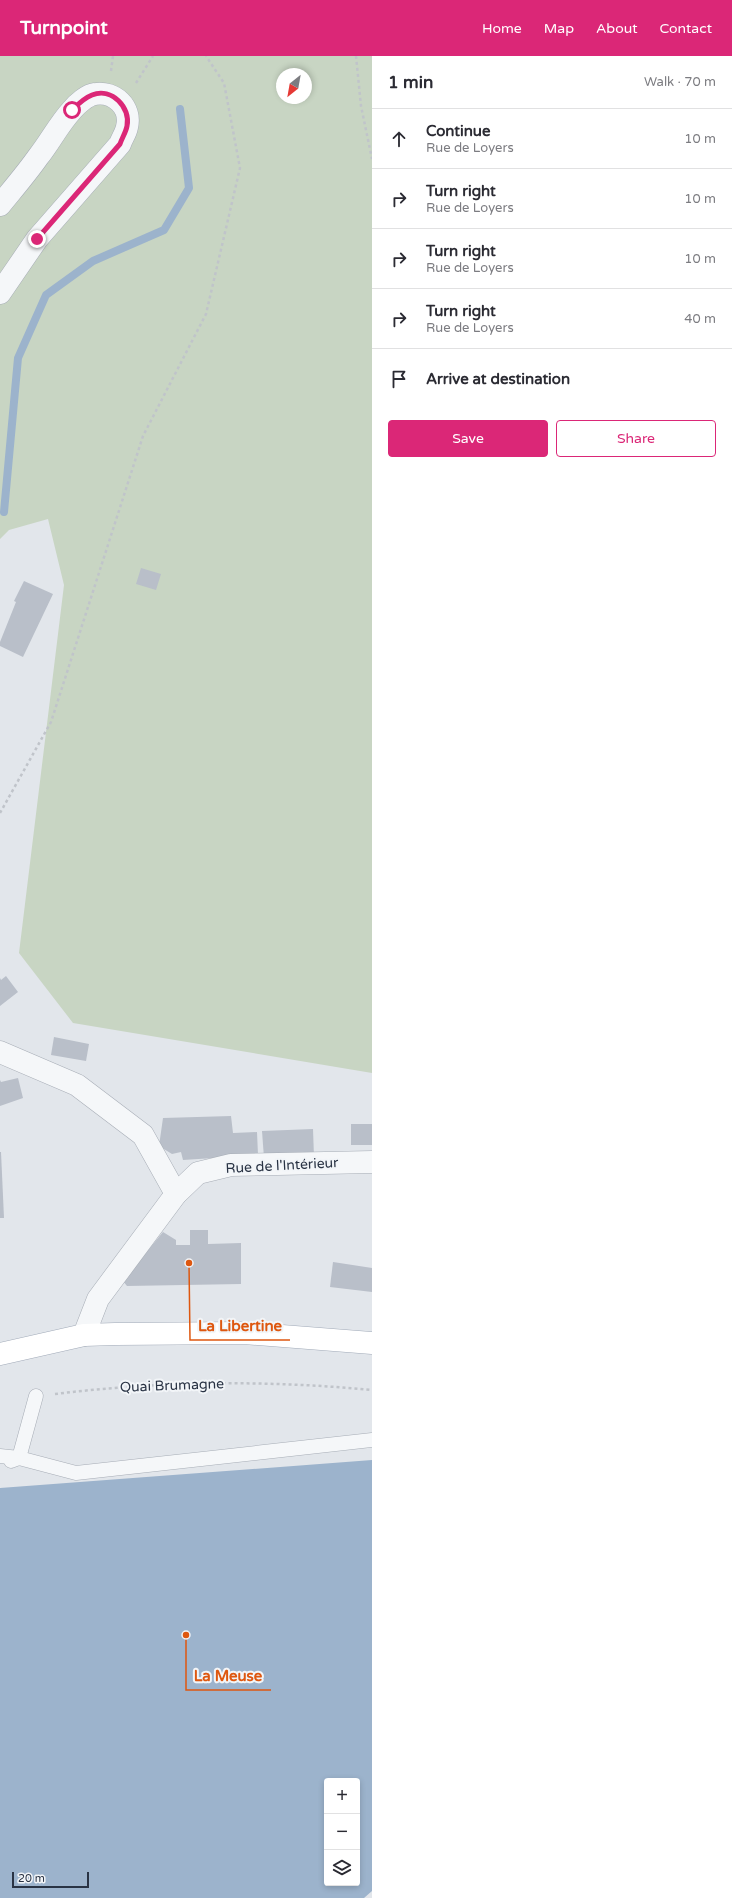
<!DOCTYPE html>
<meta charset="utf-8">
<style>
:root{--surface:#fff;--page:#f7f7f7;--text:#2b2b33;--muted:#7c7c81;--line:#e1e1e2;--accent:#db2777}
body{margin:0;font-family:"Varela Round",sans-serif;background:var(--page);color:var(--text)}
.controls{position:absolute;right:12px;bottom:12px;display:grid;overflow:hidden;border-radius:4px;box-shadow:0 2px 6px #0003}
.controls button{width:36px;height:36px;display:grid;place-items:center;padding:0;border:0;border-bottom:1px solid var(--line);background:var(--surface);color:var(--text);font:20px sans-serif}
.compass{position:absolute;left:276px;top:12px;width:36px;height:36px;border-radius:50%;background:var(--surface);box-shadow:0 2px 6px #0003;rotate:211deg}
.scale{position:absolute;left:12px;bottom:10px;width:77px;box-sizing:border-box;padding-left:4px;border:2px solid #293344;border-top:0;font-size:11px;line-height:14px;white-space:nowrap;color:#293344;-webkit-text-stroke:3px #f2f5f8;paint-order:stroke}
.stop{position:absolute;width:12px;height:12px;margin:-9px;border:3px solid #db2777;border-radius:50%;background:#fff}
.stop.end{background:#db2777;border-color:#fff;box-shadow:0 1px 4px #0008}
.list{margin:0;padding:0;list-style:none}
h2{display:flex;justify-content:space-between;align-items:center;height:52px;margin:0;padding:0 16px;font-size:17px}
h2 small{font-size:13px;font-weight:400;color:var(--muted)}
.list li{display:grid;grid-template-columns:26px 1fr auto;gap:12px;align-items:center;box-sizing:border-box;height:60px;padding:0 16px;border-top:1px solid var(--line)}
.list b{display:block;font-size:15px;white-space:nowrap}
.list p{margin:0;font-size:13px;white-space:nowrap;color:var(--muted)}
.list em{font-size:13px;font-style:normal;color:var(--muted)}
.actions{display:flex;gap:8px;padding:12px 16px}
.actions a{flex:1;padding:9px 0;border:1px solid var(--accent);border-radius:4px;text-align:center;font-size:14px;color:var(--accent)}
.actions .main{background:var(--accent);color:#fff}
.icon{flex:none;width:22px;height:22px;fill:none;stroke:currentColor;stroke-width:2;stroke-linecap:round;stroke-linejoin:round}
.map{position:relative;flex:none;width:372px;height:1842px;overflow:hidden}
header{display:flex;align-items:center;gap:24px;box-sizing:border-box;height:56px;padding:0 20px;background:var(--accent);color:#fff}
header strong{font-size:19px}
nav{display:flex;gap:22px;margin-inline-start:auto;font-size:14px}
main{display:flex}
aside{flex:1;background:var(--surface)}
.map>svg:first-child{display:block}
.green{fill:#c8d5c3;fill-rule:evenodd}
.water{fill:#9cb3cc;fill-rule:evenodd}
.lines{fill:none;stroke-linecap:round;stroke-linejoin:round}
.stream{stroke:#9cb3cc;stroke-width:8}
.building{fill:#b9bfc9}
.service-casing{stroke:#a7adb6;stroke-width:15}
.minor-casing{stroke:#a7adb6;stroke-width:23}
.tertiary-casing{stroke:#a7adb6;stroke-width:23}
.primary-casing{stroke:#a1aab8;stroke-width:23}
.path{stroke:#c0c4ca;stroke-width:2.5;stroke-dasharray:3 3;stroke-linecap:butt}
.service{stroke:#f5f7f9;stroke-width:14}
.minor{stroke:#f5f7f9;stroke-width:22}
.tertiary{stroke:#f5f7f9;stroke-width:22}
.primary{stroke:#fff;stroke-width:22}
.route{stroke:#db2777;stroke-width:5}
.labels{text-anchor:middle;stroke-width:4;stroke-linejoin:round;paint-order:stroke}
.street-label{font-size:14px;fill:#293344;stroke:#f2f5f8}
.leader{fill:none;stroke:#de570f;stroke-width:1.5}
.callout-dot{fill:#de570f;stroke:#f2f5f8;stroke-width:1.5}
.callout-label{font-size:15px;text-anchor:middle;font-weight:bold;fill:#de570f;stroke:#f2f5f8;stroke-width:4;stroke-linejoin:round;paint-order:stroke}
</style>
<header>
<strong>Turnpoint</strong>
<nav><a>Home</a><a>Map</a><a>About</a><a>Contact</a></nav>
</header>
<main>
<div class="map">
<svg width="372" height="1842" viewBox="0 0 372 1842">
<rect width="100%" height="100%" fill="#e2e6eb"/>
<path class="green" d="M 0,0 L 372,0 L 372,1017 L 73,967 L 19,897 L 64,529 L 48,463 L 9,474 L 0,483 ZM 282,18 L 306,18 L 306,42 L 282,42 Z"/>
<path class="water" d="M 372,1404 L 372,1835 L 364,1842 L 0,1842 L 0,1432 ZM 327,1725 L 357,1725 L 357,1827 L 327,1827 Z"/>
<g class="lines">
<path class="stream" d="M 4,456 L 18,302 L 46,239 L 93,205 L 164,174 L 189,132 L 180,53"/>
</g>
<g class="building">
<path d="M 141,512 L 161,518 L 156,534 L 136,528 Z"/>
<path d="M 24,525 L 53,538 L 23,601 L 0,590 L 0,586 L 16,546 L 14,545 Z"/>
<path d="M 6,920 L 18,936 L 0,950 L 0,922 L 1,924 Z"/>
<path d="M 54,981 L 89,988 L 86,1005 L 51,999 Z"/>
<path d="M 18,1022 L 23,1042 L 0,1050 L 0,1024 L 1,1026 Z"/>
<path d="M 231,1060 L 233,1077 L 257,1076 L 258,1099 L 183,1104 L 181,1096 L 172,1098 L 159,1090 L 163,1062 Z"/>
<rect x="351" y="1068" width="21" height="21"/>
<path d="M 313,1073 L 314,1101 L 264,1102 L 262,1075 Z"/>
<path d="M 0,1096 L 1,1096 L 4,1162 L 0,1162 Z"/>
<path d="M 190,1174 L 208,1174 L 208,1188 L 241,1187 L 241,1228 L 127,1230 L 123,1225 L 163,1176 L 176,1184 L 176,1189 L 190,1189 Z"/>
<path d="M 333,1206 L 372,1212 L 372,1236 L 330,1231 Z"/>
</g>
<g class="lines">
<g class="service-casing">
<g id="service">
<path d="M 0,1400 L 19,1402 L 76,1417 L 372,1384"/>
<path d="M 11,1405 L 19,1402 L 36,1340"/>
</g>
</g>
<g class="minor-casing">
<g id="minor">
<path d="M 0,996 L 77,1029 L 143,1079 L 176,1138"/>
<path d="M 84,1279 L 98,1243 L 176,1138 L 198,1117 L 231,1109 L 372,1106"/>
</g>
</g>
<g class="tertiary-casing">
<path id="tertiary" d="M 0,149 C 13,133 26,118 38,101 C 50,86 59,68 72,54 C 77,48 87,39 95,38 C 114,35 132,51 127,71 C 126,77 122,82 120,88 L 37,183 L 0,237"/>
</g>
<g class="primary-casing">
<path id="primary" d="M 0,1298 L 84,1279 L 115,1278 L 244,1277 L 372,1287"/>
</g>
<g class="path">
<path d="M 356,0 L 361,50 L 372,103"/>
<path d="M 111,15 L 113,0"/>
<path d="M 136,27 L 153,0"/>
<path d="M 0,757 L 51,666 L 143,380 L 206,258 L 240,112 L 224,27 L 206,0"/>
<path d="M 55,1338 C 160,1325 267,1324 372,1334"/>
</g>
<use href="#service" class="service"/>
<use href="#minor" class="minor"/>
<use href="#tertiary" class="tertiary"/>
<use href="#primary" class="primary"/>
</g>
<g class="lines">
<path class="route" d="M 37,183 L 120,88 C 122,82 126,76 127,70 C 131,52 112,31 92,39 C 84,42 78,48 72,54"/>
</g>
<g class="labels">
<g class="street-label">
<text transform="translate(282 1109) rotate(-3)" y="5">Rue de l'Intérieur</text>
<text transform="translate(172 1329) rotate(-2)" y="5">Quai Brumagne</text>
</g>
</g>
<path class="leader" d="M189 1207L190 1284H290M186 1579L186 1634H271"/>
<g class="callout-dot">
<circle cx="189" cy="1207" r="4"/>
<circle cx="186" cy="1579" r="4"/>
</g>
<g class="callout-label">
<text x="240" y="1275">La Libertine</text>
<text x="228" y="1625">La Meuse</text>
</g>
</svg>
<div class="controls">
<button>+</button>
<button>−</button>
<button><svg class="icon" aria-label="layers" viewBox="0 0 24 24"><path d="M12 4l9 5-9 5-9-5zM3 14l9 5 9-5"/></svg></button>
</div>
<svg class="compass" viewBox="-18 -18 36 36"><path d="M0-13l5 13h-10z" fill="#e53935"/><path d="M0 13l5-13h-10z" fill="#7c7c81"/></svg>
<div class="scale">20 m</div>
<div class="stop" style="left:72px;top:54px"></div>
<div class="stop end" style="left:37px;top:183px"></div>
</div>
<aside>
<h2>1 min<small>Walk · 70 m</small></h2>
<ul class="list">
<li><svg class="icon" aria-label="ahead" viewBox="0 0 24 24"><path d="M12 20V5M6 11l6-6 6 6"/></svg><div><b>Continue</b><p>Rue de Loyers</p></div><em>10 m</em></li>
<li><svg class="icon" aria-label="right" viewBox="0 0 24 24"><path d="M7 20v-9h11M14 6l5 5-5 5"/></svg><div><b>Turn right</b><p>Rue de Loyers</p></div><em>10 m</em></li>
<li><svg class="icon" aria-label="right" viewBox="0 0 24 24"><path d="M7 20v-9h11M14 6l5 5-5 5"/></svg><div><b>Turn right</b><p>Rue de Loyers</p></div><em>10 m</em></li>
<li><svg class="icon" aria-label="right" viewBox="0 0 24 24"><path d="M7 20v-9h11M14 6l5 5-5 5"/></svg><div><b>Turn right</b><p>Rue de Loyers</p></div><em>40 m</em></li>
<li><svg class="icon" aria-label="arrive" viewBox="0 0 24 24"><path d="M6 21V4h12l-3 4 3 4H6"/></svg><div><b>Arrive at destination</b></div></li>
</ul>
<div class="actions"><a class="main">Save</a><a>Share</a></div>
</aside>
</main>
